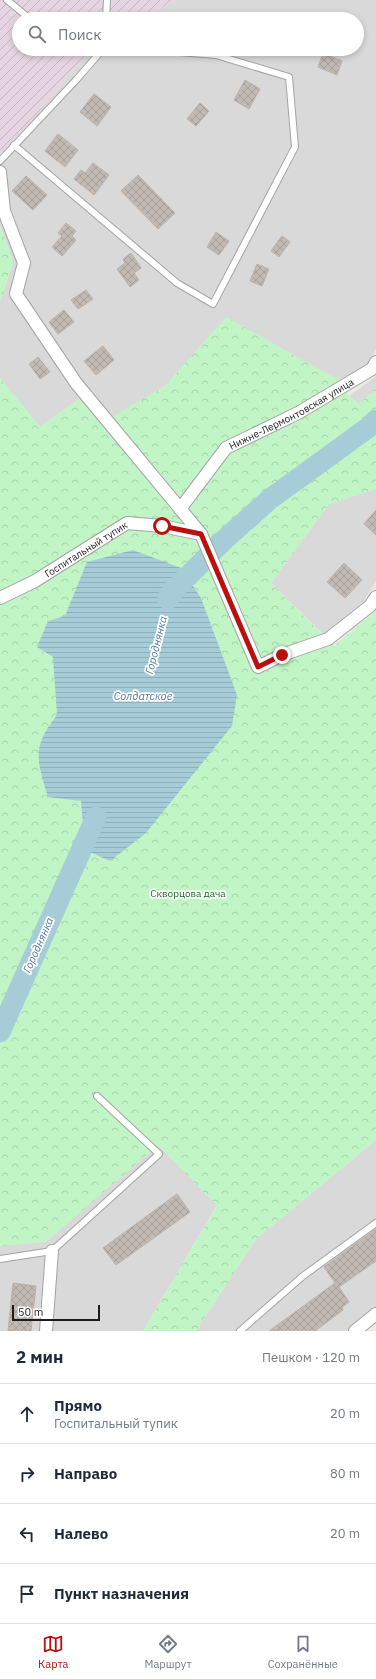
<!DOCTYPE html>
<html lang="ru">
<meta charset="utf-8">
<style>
:root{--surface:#fff;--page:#f6f6f7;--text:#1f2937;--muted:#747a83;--line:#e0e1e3;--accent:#ba110e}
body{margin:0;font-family:"IBM Plex Sans",sans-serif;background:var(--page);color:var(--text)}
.scale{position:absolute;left:12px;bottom:10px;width:88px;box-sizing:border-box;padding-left:4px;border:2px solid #1c1c1c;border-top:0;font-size:11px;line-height:14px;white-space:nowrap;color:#1c1c1c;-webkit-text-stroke:3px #fff;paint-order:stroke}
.stop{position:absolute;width:12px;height:12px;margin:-9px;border:3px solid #ba110e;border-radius:50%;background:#fff}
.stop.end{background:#ba110e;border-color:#fff;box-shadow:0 1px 4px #0008}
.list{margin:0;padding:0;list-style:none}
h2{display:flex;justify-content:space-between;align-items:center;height:52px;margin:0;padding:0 16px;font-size:17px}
h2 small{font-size:13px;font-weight:400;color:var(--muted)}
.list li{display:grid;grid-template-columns:26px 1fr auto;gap:12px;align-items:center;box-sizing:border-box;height:60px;padding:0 16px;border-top:1px solid var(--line)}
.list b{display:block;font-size:15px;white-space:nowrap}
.list p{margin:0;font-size:13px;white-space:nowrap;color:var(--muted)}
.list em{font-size:13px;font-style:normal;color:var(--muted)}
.icon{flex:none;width:22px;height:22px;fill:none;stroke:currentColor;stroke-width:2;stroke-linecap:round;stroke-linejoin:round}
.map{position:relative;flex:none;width:376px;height:1331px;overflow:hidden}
.search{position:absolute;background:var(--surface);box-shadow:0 2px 6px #0003;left:12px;right:12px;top:12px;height:44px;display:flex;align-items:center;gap:10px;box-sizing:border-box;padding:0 14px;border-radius:22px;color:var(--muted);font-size:15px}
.sheet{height:292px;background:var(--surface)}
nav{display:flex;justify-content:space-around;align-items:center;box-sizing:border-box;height:56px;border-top:1px solid var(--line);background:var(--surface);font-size:11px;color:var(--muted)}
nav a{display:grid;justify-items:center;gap:2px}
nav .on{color:var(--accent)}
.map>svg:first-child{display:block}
.residential{fill:#dad9d9}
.industrial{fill:url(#industrial-furrows)}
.park{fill:url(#park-crowns)}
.water{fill:url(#water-rules)}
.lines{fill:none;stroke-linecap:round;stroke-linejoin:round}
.river{stroke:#a6ccd8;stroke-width:21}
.building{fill:url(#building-cross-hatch);stroke:#bdb1a6}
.service-casing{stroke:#a3a3a3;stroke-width:8}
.minor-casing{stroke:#a3a3a3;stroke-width:14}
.service{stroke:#fff;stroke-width:6}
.minor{stroke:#fff;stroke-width:12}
.route{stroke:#ba110e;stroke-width:5}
.labels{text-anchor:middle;stroke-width:3.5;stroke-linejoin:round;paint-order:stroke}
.street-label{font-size:10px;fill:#1c1c1c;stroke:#fff}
.park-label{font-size:10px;fill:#13711c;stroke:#fff}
.water-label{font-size:11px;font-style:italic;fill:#5079a4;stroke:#fff}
</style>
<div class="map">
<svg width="376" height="1331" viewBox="0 0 376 1331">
<defs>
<pattern id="industrial-furrows" width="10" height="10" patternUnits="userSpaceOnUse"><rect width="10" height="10" fill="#e5d5e2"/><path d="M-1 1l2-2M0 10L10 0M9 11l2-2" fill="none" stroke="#c4b6c1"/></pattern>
<pattern id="park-crowns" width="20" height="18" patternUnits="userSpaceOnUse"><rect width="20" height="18" fill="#c2f5c6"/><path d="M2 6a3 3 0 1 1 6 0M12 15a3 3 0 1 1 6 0" fill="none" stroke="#a6d1aa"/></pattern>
<pattern id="water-rules" width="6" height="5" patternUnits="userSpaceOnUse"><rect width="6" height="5" fill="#a6ccd8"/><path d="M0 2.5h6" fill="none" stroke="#8eafb9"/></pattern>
<pattern id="building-cross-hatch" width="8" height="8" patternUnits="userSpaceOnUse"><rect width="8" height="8" fill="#c1b9b3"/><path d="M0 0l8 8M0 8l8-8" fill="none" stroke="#a59e99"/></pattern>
</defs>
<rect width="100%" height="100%" fill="#edeae3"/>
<g class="residential">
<path d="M 177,0 L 376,0 L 376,349 L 369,363 L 350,375 L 338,380 L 226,318 L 165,386 L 100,425 L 79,399 L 40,427 L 0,378 L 0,302 L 13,262 L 0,225 L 0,158 L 92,49 L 357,49 L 357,19 L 139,19 Z"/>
<path d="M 376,376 L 376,388 L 359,404 L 349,396 Z"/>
<path d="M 376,489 L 376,581 L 364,601 L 323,634 L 271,583 L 329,504 Z"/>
<path d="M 376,1140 L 376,1307 L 347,1331 L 196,1331 L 256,1239 Z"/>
<path d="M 158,1145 L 217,1205 L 143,1331 L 0,1331 L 0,1246 L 46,1241 Z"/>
</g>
<path class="industrial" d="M 0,0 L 177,0 L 139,19 L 19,19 L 19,49 L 92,49 L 0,158 Z"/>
<g class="park">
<path d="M 0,225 L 13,262 L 0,302 Z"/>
<path d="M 226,317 L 338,380 L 349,396 L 359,404 L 376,388 L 376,489 L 329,504 L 271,583 L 334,646 L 376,611 L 376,1140 L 256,1239 L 196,1331 L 143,1331 L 217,1206 L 158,1145 L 46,1242 L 0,1246 L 0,378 L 40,427 L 79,399 L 100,424 L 165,386 Z"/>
</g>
<path class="water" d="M 133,550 L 181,568 L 201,598 L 237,695 L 232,726 L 146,833 L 110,861 L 85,850 L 81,801 L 48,797 C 37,760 31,748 57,715 L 53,657 L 37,647 L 48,621 L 65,616 L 87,562 Z"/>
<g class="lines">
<g class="river">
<path d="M 168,599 L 169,595 L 223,541 L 270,499 L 369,427 L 376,420"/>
<path d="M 0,1032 L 96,817"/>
</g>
</g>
<g class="building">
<path d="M 323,53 L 342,61 L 337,75 L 318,67 Z"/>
<path d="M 245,80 L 260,89 L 249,109 L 234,100 Z"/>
<path d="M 94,94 L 111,107 L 97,126 L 80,112 Z"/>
<path d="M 200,103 L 209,111 L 196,126 L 187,119 Z"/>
<path d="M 58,134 L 78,150 L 65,167 L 45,151 Z"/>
<path d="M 93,163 L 109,175 L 94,195 L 74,179 L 81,170 L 85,173 Z"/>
<path d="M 138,175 L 175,213 L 158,229 L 121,191 Z"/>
<path d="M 26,176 L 47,195 L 33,210 L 12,191 Z"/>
<path d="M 66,223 L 76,231 L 72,236 L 76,240 L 62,256 L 52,247 L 62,236 L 58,233 Z"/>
<path d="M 216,232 L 229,241 L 219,255 L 207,247 Z"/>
<path d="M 282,236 L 290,242 L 279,257 L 271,251 Z"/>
<path d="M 131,253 L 141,268 L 134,273 L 139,280 L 130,287 L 117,269 L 125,263 L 123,259 Z"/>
<path d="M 257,264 L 269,269 L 262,286 L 250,281 Z"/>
<path d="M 86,290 L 93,299 L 78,309 L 71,300 Z"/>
<path d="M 64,310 L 74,322 L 58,334 L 49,322 Z"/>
<path d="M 103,346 L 114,360 L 96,375 L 84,361 Z"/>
<path d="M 38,357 L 50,372 L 40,379 L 29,364 Z"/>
<path d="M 376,510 L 376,535 L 364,524 Z"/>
<path d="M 344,563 L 362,580 L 345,598 L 327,582 Z"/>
<path d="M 177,1194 L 190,1212 L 116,1265 L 103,1248 Z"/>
<path d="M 376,1229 L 376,1261 L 339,1287 L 349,1302 L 342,1307 L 343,1310 L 315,1331 L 269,1331 L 335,1283 L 324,1267 Z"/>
<path d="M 13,1283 L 36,1286 L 31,1331 L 8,1331 Z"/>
</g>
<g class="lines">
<g class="service-casing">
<g id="service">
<path d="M 7,0 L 30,19"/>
<path d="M 106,19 L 107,0"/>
<path d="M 14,145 L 177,283 L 213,304 L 295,147 L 289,77 L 216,55 L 143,49"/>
<path d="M 0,161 L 77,79 L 103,49"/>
<path d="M 0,1259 L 52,1251 L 159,1154 L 97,1096"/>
<path d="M 240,1331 L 303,1276 L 376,1223"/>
</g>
</g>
<g class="minor-casing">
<g id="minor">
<path d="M 0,172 L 4,211 L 24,263 L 16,294 L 76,383 L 201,534 L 258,667 L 282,655 L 328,639 L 370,606 L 376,597"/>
<path id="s1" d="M 180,509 L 226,448 L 298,413 L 372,369 L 376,362"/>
<path id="s2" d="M 0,598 L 35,581 L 127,523 L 162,526 L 201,534"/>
<path d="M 46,1331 L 52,1251"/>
<path d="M 355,1331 L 376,1314"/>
</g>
</g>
<use href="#service" class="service"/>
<use href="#minor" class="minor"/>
</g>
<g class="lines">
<path class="route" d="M 162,526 L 201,534 L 258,667 L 282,655"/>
</g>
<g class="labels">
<g class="street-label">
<text dy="4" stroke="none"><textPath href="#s1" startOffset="150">Нижне-Лермонтовская улица</textPath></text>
<text dy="4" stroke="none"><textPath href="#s2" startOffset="99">Госпитальный тупик</textPath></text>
</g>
<g class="park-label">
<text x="188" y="897">Скворцова дача</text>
</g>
<g class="water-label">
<text transform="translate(156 645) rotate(-76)" y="4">Городнянка</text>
<text x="143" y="700">Солдатское</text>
<text transform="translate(38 945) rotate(-66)" y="4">Городнянка</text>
</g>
</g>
</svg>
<div class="scale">50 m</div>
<div class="stop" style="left:162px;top:526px"></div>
<div class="stop end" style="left:282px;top:655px"></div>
<div class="search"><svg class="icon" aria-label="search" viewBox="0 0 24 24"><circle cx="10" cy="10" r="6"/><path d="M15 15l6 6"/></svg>Поиск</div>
</div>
<section class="sheet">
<h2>2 мин<small>Пешком · 120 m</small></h2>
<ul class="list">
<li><svg class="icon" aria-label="ahead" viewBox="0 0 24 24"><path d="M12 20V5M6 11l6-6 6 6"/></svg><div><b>Прямо</b><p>Госпитальный тупик</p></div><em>20 m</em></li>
<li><svg class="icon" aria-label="right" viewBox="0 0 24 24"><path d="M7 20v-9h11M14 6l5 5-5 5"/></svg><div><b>Направо</b></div><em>80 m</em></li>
<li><svg class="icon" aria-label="left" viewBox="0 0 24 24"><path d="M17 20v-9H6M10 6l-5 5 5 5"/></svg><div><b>Налево</b></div><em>20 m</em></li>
<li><svg class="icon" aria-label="arrive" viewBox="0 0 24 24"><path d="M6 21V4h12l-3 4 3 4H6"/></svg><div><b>Пункт назначения</b></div></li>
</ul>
</section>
<nav>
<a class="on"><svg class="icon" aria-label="map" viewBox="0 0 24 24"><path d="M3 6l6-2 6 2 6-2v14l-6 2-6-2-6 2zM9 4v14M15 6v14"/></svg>Карта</a>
<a><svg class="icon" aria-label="directions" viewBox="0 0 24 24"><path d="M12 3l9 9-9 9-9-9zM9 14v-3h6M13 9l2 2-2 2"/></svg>Маршрут</a>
<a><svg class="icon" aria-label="saved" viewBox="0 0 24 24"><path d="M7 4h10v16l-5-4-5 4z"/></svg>Сохранённые</a>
</nav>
